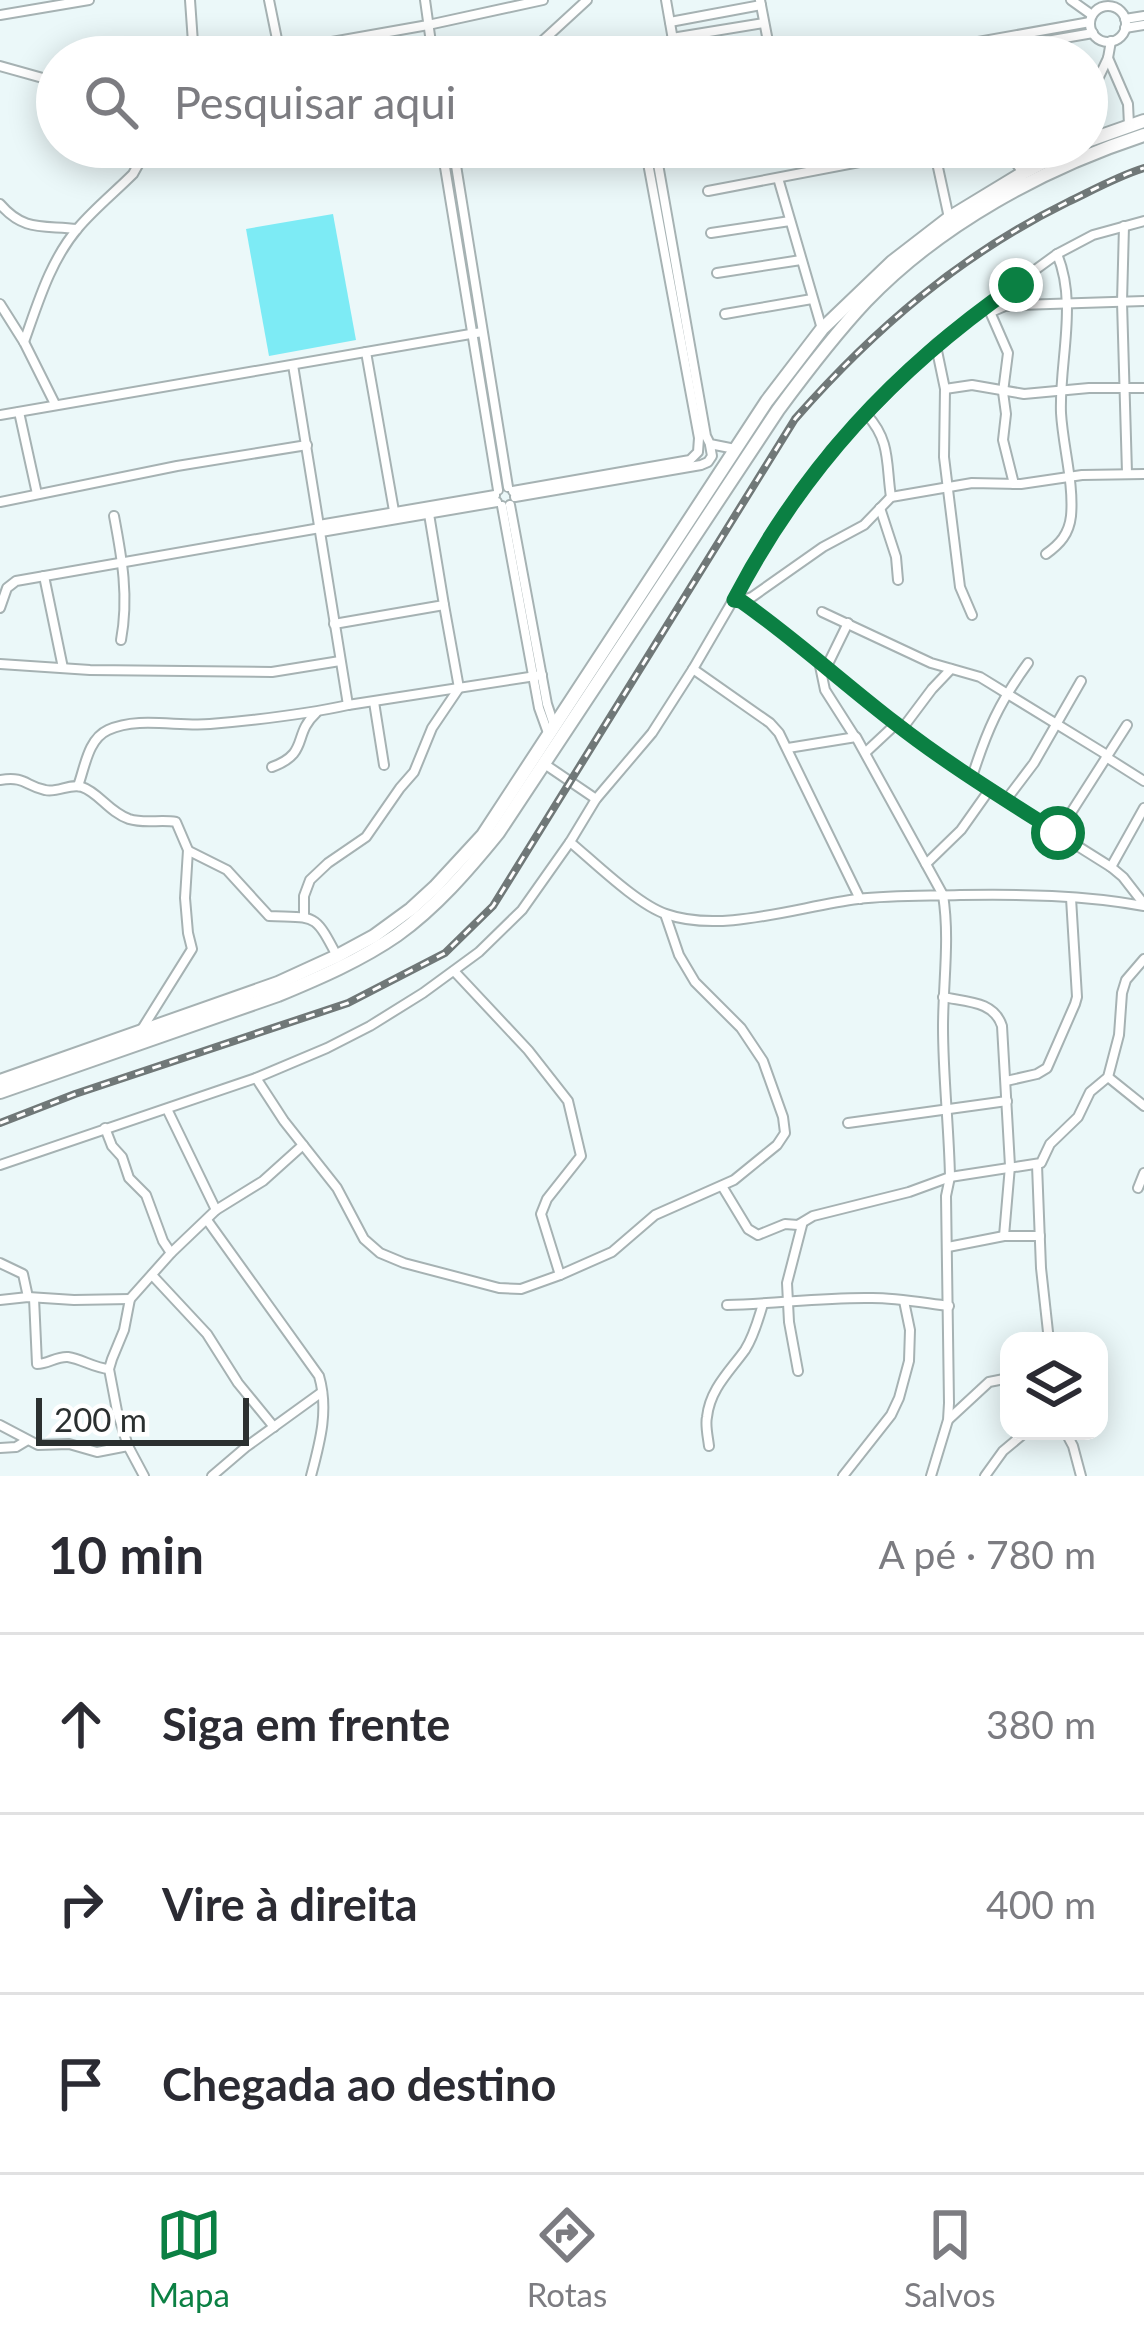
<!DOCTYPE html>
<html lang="pt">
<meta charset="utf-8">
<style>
:root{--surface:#fff;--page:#f7f7f7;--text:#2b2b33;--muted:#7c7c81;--line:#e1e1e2;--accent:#0b8043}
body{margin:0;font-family:Lato,sans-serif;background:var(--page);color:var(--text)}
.controls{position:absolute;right:36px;bottom:36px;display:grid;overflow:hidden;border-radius:24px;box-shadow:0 6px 30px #0003}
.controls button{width:108px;height:108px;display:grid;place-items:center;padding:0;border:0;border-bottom:3px solid var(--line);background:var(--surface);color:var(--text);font:60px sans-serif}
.scale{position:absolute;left:36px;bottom:30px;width:213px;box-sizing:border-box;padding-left:12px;border:6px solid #2b3030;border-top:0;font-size:33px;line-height:42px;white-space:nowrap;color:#2b3030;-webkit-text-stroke:9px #fff;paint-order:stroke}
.stop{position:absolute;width:36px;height:36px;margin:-27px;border:9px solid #0b8043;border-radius:50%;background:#fff}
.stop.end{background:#0b8043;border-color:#fff;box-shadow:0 3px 12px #0008}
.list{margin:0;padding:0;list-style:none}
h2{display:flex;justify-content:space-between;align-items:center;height:156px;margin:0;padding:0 48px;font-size:51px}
h2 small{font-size:39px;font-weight:400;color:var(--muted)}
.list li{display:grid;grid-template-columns:78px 1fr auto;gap:36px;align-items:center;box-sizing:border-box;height:180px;padding:0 48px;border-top:3px solid var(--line)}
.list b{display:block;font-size:45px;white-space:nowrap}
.list em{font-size:39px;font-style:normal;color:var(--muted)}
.icon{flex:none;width:66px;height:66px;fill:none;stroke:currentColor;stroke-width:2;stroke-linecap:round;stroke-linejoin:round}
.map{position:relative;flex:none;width:1144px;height:1476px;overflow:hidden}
.search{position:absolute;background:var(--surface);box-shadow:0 6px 30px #0003;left:36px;right:36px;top:36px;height:132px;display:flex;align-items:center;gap:30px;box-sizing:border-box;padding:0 42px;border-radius:66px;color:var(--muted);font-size:45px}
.sheet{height:696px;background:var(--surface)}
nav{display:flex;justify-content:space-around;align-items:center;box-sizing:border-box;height:168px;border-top:3px solid var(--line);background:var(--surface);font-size:33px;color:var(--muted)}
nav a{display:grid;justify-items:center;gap:6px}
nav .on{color:var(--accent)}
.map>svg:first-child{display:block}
.green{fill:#7debf5}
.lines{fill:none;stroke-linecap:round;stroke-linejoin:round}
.minor-casing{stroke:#a6b2b3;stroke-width:12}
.highway-casing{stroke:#a6b2b3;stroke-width:16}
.minor{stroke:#fff;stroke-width:8}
.highway{stroke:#fff;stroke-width:12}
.rail-casing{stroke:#707878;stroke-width:8}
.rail{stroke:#fff;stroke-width:3;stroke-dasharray:9;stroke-linecap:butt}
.route{stroke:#0b8043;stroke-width:15}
</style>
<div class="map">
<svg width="1144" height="1476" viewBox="0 0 1144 1476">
<rect width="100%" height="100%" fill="#ebf8f9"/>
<path class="green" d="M 333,214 L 356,340 L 269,356 L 246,229 Z"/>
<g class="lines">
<g class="minor-casing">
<g id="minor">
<path d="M 190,0 L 194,57"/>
<path d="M 269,0 L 279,49"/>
<path d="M 425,0 L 433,57"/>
<path d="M 666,0 L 676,57"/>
<path d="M 760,0 L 771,57"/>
<path d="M 1071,0 L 1092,15"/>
<circle cx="1108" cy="24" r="18"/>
<path d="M 0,15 L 89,0"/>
<path d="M 1125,19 L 1144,16"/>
<path d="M 670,22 L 761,5"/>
<path d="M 1125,28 L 1144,25"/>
<path d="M 672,38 L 764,23"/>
<path d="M 298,48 L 428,25 L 543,0"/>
<path d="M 229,57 C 262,52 295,42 325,57"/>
<path d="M 525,57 L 587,0"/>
<path d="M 894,57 L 1090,22"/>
<path d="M 955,57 L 1093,33"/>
<path d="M 1108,58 L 1128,104 L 1129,125"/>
<path d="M 0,66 L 57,82"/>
<path d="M 1087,102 L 1108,58 L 1111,41"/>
<path d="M 431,147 L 438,153 L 447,155 L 460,147"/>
<path d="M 655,147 L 706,436 L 710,444 L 735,449"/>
<path d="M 1003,147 L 1023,172"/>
<path d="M 934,149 L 949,218"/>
<path d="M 454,153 L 508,487"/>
<path d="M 443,155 L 498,490"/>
<path d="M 778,178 L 822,329"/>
<path d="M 708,191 L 938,147"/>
<path d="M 0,204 C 24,232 43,225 77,229"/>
<path d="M 1124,226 L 1122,302 L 1127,473"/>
<path d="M 711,233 L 790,221"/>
<path d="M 717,273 L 801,260"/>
<path d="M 0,304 L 24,342 L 55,404"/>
<path d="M 987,305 L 1008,353 L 1003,392 L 1006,414 L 1003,440 L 1014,484"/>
<path d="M 991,312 L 1005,306 L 1019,305 L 1144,301"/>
<path d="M 725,314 L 812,299"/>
<path d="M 24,342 C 38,303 50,261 78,228 C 94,209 115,192 133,174 L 138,165 L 139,147"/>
<path d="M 936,346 L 945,389 L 944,457 L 960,587 L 972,615"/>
<path d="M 366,352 L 394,511"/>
<path d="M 293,365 L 348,705 L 542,675"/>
<path d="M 945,389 L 972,385 L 1024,394 L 1089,388 L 1144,388"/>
<path d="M 19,412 L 37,494"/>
<path d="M 0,415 L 482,332"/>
<path d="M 867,415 C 891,441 886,465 891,497"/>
<path d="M 513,491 L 690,460 L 698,452 L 699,438 L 645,147"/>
<path d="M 515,497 L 701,465 L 708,462 L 712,456 L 710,445"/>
<path d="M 0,502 L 177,466 L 307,445"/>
<path d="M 510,505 L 547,704 L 554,725"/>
<path d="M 502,506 L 539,708 L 548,733"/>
<path d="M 880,508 L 896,557 L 898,580"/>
<path d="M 114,516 C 122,558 129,597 121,640"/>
<path d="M 319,525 L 495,495"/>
<path d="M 321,532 L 497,502"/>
<path d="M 1046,554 C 1060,544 1069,534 1071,516 C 1074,483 1063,447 1061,413 C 1059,361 1078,304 1057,254"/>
<path d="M 44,576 L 63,668"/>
<path d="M 741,601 C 795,639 842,683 894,723 C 963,775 1038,821 1111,867 L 1123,877 L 1144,904"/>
<path d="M 741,601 L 752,597 L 823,547 L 864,525 L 891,497 L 972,483 L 1021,484 L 1082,475 L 1144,474"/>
<path d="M 0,608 L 7,588 L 16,581 L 320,528"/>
<path d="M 822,612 L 931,663 L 980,677 L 1107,755"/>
<path d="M 334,624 L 444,605 L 429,514"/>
<path d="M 0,664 L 90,670 L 272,672 L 340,661"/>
<path d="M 820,666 L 825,690 L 855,737"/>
<path d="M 826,668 L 848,623"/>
<path d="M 693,669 L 770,723 L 779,733 L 860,899"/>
<path d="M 374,702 L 384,765"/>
<path d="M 902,729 L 932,689 L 951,669"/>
<path d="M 788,748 L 856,737 L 943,895 C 950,939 943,983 943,1027 C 943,1077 949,1127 950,1177 L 946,1196 L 949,1403 L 948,1420 L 931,1476"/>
<path d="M 866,752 L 896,724"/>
<path d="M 1106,757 L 1144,781"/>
<path d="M 543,763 L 596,799"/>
<path d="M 272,767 C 310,753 292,735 316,713"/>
<path d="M 972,777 C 987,730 999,703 1028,663"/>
<path d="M 0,780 C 26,776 25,786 45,790 C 58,793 70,783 82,787 C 98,792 109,812 129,819 C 145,824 161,819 176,822 L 188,850 L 185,898 L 188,933 L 192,949 L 142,1029"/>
<path d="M 78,786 C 85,767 88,739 108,730 C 138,716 178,727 210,724 C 256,720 303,715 348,705"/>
<path d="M 1006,800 L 1034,763 L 1081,681"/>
<path d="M 1058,833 L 1127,725"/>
<path d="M 570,842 C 594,862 638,905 666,914 C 722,934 800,906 858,899 C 891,895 926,896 960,895 C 1021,894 1083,895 1144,906"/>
<path d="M 189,851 L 227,870 L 269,916 C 316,918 314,912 337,956"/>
<path d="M 926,864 L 961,830 L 990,789"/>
<path d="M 1111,867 L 1144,808"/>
<path d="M 304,915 L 304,896 L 310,880 L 328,863 L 366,837 L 400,788 L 414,772 L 432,728 L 459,688 L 444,605"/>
<path d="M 454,971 L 528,1050 L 568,1101 L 581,1156 L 547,1199 L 541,1214 L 560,1275"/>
<path d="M 943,997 C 967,1002 994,1001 1002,1026 L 1010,1166 L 1004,1236"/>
<path d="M 1108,1077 L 1144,1106"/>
<path d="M 256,1078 L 284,1121 L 337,1188 L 364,1239 L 380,1253 L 404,1263 L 499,1288 L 521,1289 L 560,1275 L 612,1252 L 655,1215 L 734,1180 L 777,1145 L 785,1133 L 783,1117 L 763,1061 L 741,1028 L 695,982 L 679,955 L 665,914"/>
<path d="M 1006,1081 L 1037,1074 L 1047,1068 L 1075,1004 L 1077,997 L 1071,898"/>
<path d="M 848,1123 L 1007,1101"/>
<path d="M 105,1128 L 112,1146 L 122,1157 L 129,1178 L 146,1195 L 163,1241 L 171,1253"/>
<path d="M 0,1165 L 256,1078 L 327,1048 L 370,1026 L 423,993 L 479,952 L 522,910 L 570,842 L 596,799 L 652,733 L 693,669 L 771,535 L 831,450 L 936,344 L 987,305 L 1057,254 L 1093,235 L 1144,221"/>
<path d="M 1037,1165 L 1041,1268 L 1049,1341"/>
<path d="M 722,1186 L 748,1229 L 758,1235 L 785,1224 L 798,1225 L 813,1216 L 909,1192 L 950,1177 L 1041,1163 L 1050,1144 L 1078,1117 L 1090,1092 L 1108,1077 L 1119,1035 L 1122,993 L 1126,980 L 1144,959"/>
<path d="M 1138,1188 L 1144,1173"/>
<path d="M 216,1210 L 263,1181 L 303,1145"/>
<path d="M 207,1220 L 319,1376 C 329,1410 320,1442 311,1476"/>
<path d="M 948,1247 L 1004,1236 L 1040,1236"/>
<path d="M 0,1263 L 23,1274 L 28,1297"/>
<path d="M 152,1275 L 207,1334 L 238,1383 L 274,1427"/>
<path d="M 34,1298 L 37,1364 C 48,1364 57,1356 68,1357 C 82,1359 94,1368 109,1369"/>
<path d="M 0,1300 L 28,1297 L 74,1300 L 130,1299"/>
<path d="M 727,1305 C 775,1304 823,1297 872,1298 C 897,1298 924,1303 949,1306"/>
<path d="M 798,1371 L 789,1322 L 787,1283 L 802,1225"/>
<path d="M 949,1419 L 989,1382 L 1009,1378"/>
<path d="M 0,1425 L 38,1445 L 69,1444 L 97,1452 L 128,1446"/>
<path d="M 1065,1431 L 1073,1446 L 1081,1476"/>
<path d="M 709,1446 C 708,1437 705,1425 707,1417 C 710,1389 730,1371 745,1350 C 754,1336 758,1320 763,1304"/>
<path d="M 0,1448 L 16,1447 L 26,1441"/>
<path d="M 144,1476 L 128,1446 L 117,1411 L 109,1369 L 112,1359 L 124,1330 L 130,1299 L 171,1253 L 216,1210 L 167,1109"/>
<path d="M 212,1476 L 246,1447 L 322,1392"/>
<path d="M 843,1476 L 891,1415 L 899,1398 L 909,1361 L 910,1330 L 904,1301"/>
<path d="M 985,1476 L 1003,1451 L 1027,1431"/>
</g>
</g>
<g class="highway-casing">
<g id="highway">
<path d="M 1087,141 L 1144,121"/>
<path d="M 0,1081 L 278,983 L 337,956 L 374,936 L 411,909 L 435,887 L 483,835 L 767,401 L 822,329 L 892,262 L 949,218 L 1023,173 L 1073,147"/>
<path d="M 0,1092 L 278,995 C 319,978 361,960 397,935 C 436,907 468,870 498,833 L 778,410 C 806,372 834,335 866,301 C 940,224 1043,168 1144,135"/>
</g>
</g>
<use href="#minor" class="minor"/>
<use href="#highway" class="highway"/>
<g class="rail-casing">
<path id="rail" d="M 0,1123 L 75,1094 L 348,1003 L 445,953 L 493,906 L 795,419 C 875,328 960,255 1068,202 C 1093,190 1118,176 1144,168"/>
</g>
<use href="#rail" class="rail"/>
</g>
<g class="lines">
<path class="route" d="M 1016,285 C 895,369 802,469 734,600 L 741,601 C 795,639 843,683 895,723 C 946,763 1003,798 1058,833"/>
</g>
</svg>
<div class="controls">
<button><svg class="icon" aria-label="layers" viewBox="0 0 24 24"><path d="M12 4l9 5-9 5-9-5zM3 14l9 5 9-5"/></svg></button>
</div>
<div class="scale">200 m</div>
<div class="stop" style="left:1058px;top:833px"></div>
<div class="stop end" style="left:1016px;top:285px"></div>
<div class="search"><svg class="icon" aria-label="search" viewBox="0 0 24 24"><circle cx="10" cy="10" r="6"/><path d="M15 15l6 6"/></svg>Pesquisar aqui</div>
</div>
<section class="sheet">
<h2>10 min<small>A pé · 780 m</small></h2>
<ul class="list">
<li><svg class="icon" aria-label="ahead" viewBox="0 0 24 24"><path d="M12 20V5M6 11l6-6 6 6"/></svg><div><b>Siga em frente</b></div><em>380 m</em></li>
<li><svg class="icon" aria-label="right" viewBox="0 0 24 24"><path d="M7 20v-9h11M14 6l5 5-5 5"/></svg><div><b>Vire à direita</b></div><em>400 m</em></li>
<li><svg class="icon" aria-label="arrive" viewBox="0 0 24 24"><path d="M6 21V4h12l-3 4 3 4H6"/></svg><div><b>Chegada ao destino</b></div></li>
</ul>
</section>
<nav>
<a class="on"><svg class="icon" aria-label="map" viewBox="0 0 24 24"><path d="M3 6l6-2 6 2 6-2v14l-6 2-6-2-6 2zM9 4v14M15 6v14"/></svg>Mapa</a>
<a><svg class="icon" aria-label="directions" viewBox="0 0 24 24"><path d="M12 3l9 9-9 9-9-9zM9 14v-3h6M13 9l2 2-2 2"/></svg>Rotas</a>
<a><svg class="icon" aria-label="saved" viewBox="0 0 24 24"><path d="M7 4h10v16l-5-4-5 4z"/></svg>Salvos</a>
</nav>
